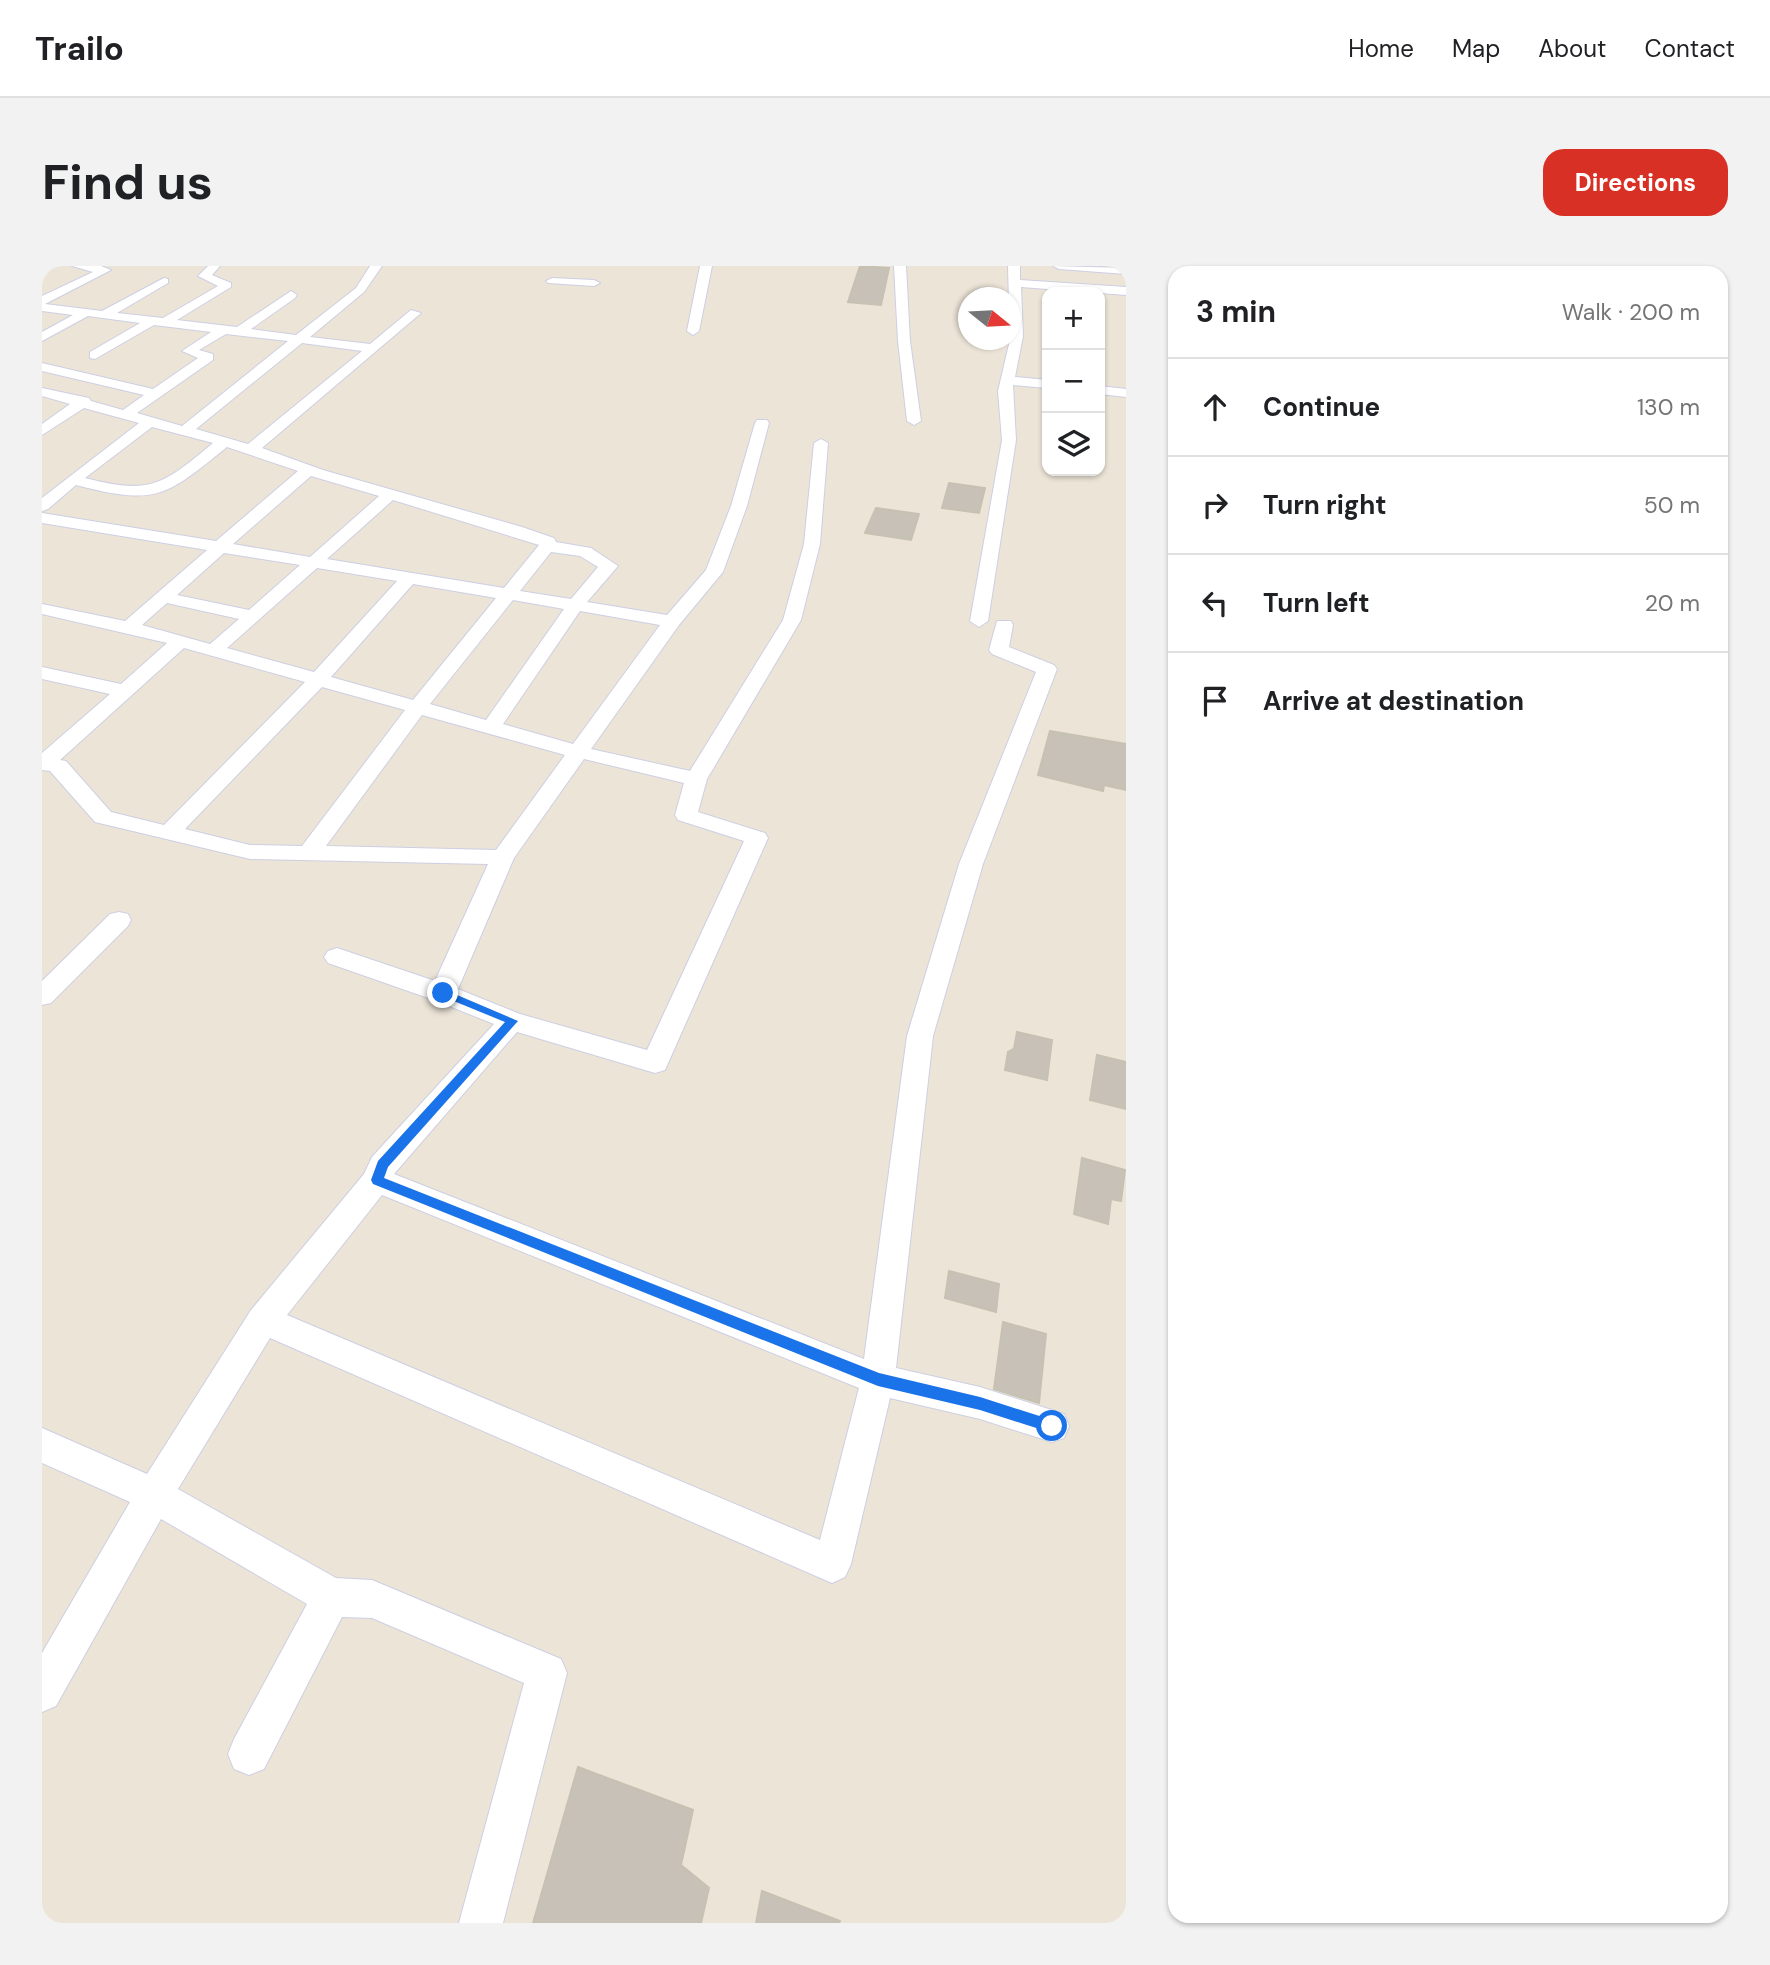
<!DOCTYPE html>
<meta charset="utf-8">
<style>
:root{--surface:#fff;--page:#f2f2f2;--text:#202124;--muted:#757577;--line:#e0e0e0;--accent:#d93025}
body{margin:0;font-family:"DM Sans",sans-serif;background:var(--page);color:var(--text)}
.controls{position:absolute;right:21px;top:21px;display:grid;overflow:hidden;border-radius:14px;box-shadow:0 2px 5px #0004}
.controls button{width:63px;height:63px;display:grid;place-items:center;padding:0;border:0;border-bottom:2px solid var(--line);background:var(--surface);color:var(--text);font:35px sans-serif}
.compass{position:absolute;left:916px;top:21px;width:63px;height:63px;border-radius:50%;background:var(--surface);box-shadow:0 2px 5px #0004;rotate:108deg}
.stop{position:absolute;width:21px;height:21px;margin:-16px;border:5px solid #1a73e8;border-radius:50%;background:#fff}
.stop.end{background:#1a73e8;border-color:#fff;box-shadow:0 2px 7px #0008}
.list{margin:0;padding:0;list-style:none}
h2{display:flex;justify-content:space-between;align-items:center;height:91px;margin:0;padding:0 28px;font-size:30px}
h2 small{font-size:23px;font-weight:400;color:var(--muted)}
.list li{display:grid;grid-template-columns:46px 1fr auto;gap:21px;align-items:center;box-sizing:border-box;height:98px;padding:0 28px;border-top:2px solid var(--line)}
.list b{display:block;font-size:26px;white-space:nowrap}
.list em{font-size:23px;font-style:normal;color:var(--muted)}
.icon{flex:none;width:38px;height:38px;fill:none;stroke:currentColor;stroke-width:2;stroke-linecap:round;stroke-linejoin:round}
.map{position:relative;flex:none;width:1084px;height:1657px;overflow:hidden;border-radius:21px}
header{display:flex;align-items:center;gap:42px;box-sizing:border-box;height:98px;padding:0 35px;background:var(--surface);border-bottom:2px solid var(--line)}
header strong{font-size:33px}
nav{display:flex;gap:38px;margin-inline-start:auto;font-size:24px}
.intro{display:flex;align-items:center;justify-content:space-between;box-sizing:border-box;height:168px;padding:0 42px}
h1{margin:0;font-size:49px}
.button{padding:18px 32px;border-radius:21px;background:var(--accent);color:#fff;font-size:24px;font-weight:700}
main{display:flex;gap:42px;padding:0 42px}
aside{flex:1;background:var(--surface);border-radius:21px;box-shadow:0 2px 5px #0004}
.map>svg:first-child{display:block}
.building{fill:#c7c1b7;stroke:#c7c1b1;stroke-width:2}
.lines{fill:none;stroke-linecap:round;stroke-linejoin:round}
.minor-casing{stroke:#cdcfe3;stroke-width:2}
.minor{fill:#fff;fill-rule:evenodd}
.route{fill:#1a73e8}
</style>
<header>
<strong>Trailo</strong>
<nav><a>Home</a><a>Map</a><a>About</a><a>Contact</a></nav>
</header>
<div class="intro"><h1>Find us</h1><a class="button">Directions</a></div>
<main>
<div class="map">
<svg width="1084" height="1657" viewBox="0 0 1084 1657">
<rect width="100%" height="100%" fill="#ece4d7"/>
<g class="building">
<path d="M 818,0 L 847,2 L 839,39 L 806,36 Z"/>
<path d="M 907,217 L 943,222 L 937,247 L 900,242 Z"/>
<path d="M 834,242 L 877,248 L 869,274 L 823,267 Z"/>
<path d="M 1008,465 L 1084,478 L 1084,524 L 1062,519 L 1061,525 L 996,509 Z"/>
<path d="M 975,766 L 1010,774 L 1005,814 L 963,804 L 966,786 L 972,783 Z"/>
<path d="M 1055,789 L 1084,796 L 1084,843 L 1048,834 Z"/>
<path d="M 1040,892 L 1083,904 L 1079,935 L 1069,933 L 1066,958 L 1032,948 Z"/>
<path d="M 907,1005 L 957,1018 L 954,1046 L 903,1032 Z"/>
<path d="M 961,1056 L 1004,1068 L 997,1137 L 952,1123 Z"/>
<path d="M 536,1501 L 651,1544 L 639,1599 L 667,1622 L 659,1657 L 491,1657 Z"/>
<path d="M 720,1625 L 798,1655 L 797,1657 L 714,1657 Z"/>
</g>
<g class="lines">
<g class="minor-casing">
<g id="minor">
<path d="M 30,0 L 59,0 L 69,4 L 3,38 L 60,45 L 122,12 L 126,13 L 126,17 L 75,47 L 121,52 L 176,20 L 156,10 L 166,0 L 178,0 L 170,9 L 189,17 L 189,21 L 135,54 L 195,61 L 249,25 L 255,29 L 253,32 L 209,63 L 254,69 L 314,22 L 328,0 L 340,0 L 322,26 L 268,71 L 328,78 L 369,44 L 379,47 L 220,182 L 281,204 L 480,261 L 512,272 L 514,276 L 549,282 L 576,300 L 545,336 L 625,349 L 664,304 L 689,240 L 713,157 L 715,154 L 725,154 L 727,157 L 705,240 L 681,306 L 637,359 L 549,483 L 648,505 L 741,354 L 762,278 L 772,177 L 779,173 L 786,177 L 778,278 L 759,354 L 665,513 L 656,546 L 723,567 L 726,572 L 623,804 L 613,807 L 475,766 L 352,908 L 822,1093 L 865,770 L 917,598 L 994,406 L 950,388 L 947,384 L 955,355 L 969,355 L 971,359 L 967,381 L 1012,399 L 1015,403 L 941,598 L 891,770 L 854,1102 L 938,1121 L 1022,1148 L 1027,1160 L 1022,1172 L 1010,1176 L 938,1153 L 848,1132 L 809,1298 L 803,1311 L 790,1317 L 228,1072 L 136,1223 L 294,1312 L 330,1314 L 519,1393 L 525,1407 L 461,1657 L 417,1657 L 482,1417 L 330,1352 L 300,1351 L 222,1503 L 207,1509 L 192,1503 L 186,1488 L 192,1473 L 265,1338 L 119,1253 L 14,1440 L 0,1446 L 0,1387 L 88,1236 L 0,1197 L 0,1162 L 105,1208 L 209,1044 L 322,908 L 330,891 L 452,758 L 392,734 L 286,697 L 282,691 L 286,685 L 295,682 L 393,715 L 446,598 L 208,593 L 53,556 L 8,505 L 0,504 L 0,487 L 68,428 L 0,413 L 0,401 L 79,418 L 125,377 L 0,348 L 0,338 L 83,355 L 165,284 L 0,257 L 0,247 L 174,275 L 256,205 L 185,181 C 123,231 115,240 34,219 L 6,243 L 0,245 L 0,232 L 97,157 L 42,142 L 0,169 L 0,158 L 28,138 L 0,130 L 0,122 L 47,132 L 49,135 L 81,144 L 102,129 L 0,105 L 0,97 L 111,123 L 156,92 L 140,85 L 169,66 L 112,59 L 53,93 L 48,92 L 48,86 L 98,57 L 46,50 L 0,75 L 0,66 L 31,49 L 0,45 L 0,30 L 51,6 ZM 184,68 L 246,75 L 140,160 L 95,147 L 171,94 L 171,88 L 157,84 ZM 260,77 L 320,85 L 206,178 L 154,163 ZM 110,161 L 171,177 C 121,219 109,229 43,212 ZM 269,210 L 337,230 L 268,291 L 191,278 ZM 351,234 L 497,279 L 462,322 L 285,293 ZM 509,286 L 538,290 L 556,301 L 529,333 L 478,325 ZM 182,287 L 258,299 L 207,344 L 135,329 ZM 275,302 L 355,315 L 272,406 L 185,382 ZM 371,318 L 454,332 L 371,434 L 289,411 ZM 471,334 L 522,343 L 444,454 L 388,438 ZM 125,337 L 197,353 L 168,378 L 100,359 ZM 538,345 L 618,359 L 531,478 L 461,458 ZM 142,382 L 263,416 L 122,559 L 69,546 L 24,495 L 18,494 ZM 280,421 L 363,444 L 260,580 L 208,579 L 143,563 ZM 380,449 L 523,489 L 454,584 L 284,580 ZM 542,493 L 642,517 L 633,549 L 636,554 L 702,575 L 605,784 L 478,748 L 416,723 L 472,592 ZM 340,929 L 817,1122 L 778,1274 L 245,1049 Z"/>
<path d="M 658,0 L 670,0 L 657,65 L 651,69 L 645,65 Z"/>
<path d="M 852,0 L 864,0 L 868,75 L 879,155 L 872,159 L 865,155 L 856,75 Z"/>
<path d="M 966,0 L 978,0 L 978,14 L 1084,21 L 1084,29 L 979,21 L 981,70 L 973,111 L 1005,114 L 1005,122 L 971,119 L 974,174 L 946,355 L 937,361 L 928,355 L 960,174 L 956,125 L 968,74 Z"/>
<path d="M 1011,0 L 1084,2 L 1084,8 L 1017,3 Z"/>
<path d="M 510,12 L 552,14 L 558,17 L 552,20 L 506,17 L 504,15 Z"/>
<path d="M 1058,120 L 1084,123 L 1084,131 L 1058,128 Z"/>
<path d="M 77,646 L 86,648 L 89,654 L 86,660 L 9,737 L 0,739 L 0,715 L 68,648 Z"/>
</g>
</g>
<use href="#minor" class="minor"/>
</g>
<path class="route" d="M 401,723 L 476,755 L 346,901 L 342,912 L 837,1107 L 938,1131 L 1010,1154 L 1015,1156 L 1015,1165 L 1010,1167 L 938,1144 L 836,1120 L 331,918 L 329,914 L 336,895 L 463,756 L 397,729 L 397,724 Z"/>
</svg>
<div class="controls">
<button>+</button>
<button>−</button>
<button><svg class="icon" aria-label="layers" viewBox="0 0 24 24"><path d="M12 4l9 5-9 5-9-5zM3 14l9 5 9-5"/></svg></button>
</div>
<svg class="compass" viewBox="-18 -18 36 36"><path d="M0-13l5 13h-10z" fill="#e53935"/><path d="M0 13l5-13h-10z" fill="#757577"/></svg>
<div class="stop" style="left:1010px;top:1160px"></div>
<div class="stop end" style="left:401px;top:727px"></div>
</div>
<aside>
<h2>3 min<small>Walk · 200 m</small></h2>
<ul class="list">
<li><svg class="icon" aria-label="ahead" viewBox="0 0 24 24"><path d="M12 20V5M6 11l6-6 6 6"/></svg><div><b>Continue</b></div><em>130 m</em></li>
<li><svg class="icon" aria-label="right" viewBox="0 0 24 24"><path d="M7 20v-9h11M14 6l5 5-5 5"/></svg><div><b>Turn right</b></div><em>50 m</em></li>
<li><svg class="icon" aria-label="left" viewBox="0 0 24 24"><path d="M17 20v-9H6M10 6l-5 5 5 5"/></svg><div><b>Turn left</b></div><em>20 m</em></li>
<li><svg class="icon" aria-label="arrive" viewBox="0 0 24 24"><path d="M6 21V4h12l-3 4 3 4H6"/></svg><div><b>Arrive at destination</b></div></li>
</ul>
</aside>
</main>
